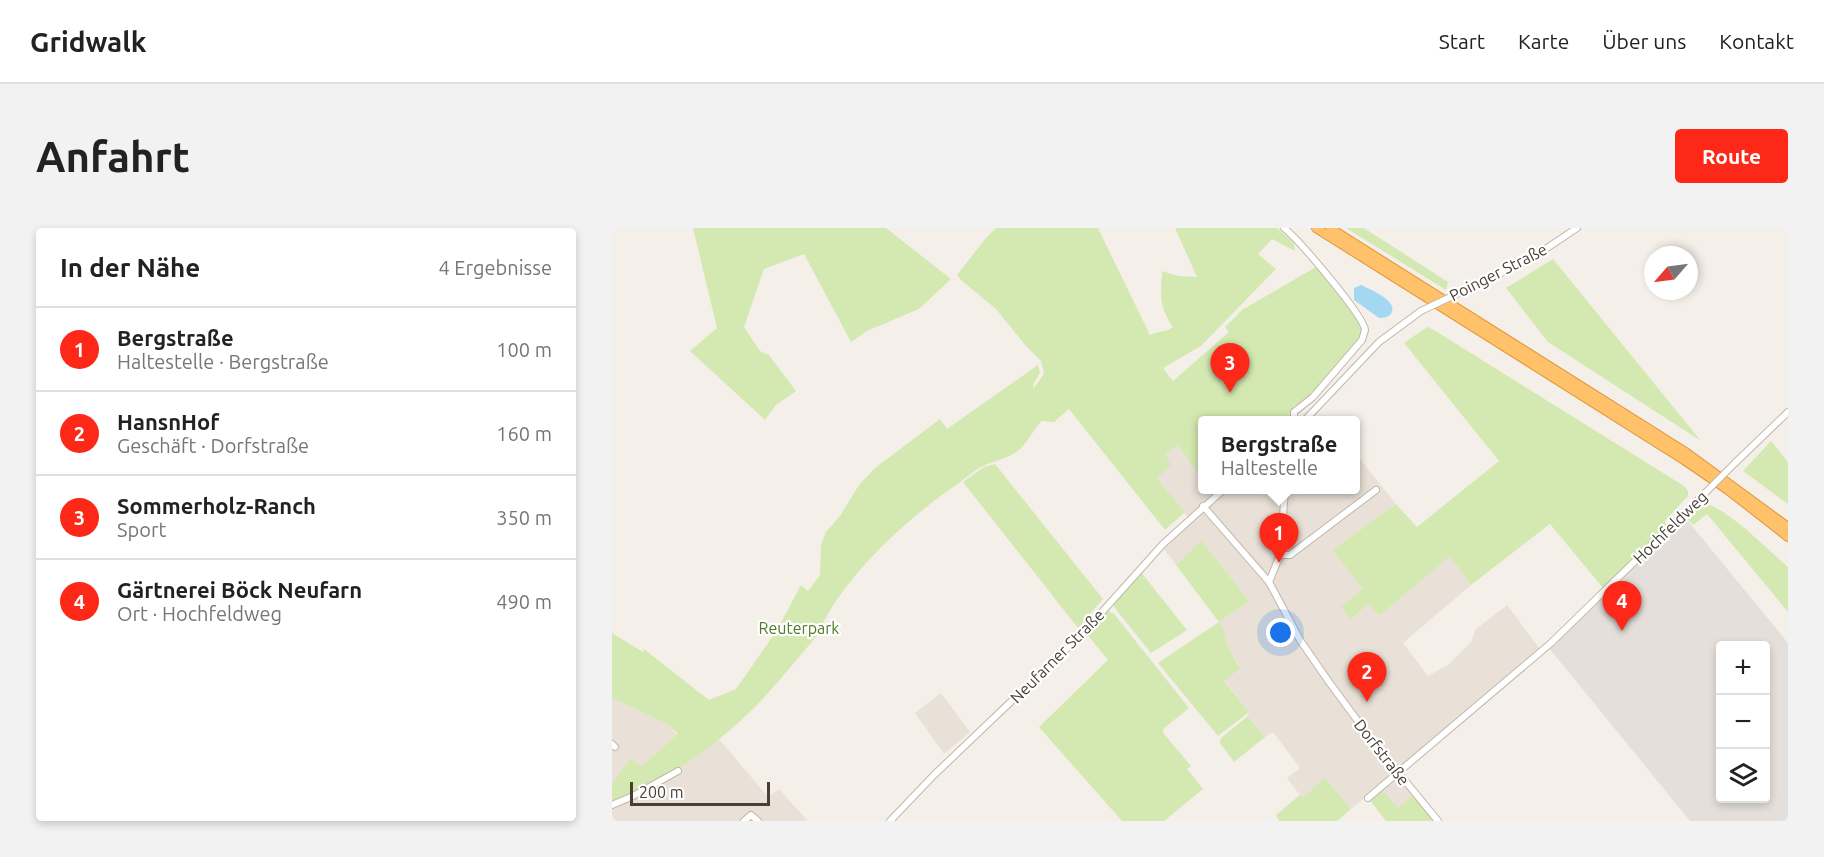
<!DOCTYPE html>
<html lang="de">
<meta charset="utf-8">
<style>
:root{--surface:#fff;--page:#f2f2f2;--text:#222;--muted:#767676;--line:#e0e0e0;--accent:#fd2817}
body{margin:0;font-family:Ubuntu,sans-serif;background:var(--page);color:var(--text)}
.controls{position:absolute;right:18px;bottom:18px;display:grid;overflow:hidden;border-radius:6px;box-shadow:0 3px 9px #0003}
.controls button{width:54px;height:54px;display:grid;place-items:center;padding:0;border:0;border-bottom:2px solid var(--line);background:var(--surface);color:var(--text);font:30px sans-serif}
.compass{position:absolute;left:1032px;top:18px;width:54px;height:54px;border-radius:50%;background:var(--surface);box-shadow:0 3px 9px #0003;rotate:242deg}
.scale{position:absolute;left:18px;bottom:15px;width:140px;box-sizing:border-box;padding-left:6px;border:3px solid #484037;border-top:0;font-size:16px;line-height:21px;white-space:nowrap;color:#484037;-webkit-text-stroke:4px #fff;paint-order:stroke}
.you{position:absolute;left:669px;top:405px;width:21px;height:21px;margin:-15px;border:4px solid #fff;border-radius:50%;background:#1a73e8;box-shadow:0 0 0 9px #1a73e833}
.badge{display:grid;place-items:center;width:39px;height:39px;border-radius:50%;background:var(--accent);color:#fff;font-size:20px;font-weight:700}
.pin{position:absolute;translate:-50% -50px;filter:drop-shadow(0 2px 3px #0008)}
.pin::after{content:'';position:absolute;top:32px;width:21px;height:18px;background:inherit;clip-path:polygon(0 0,100% 0,50% 100%)}
.popup{position:absolute;left:586px;top:188px;width:162px;height:78px;box-sizing:border-box;display:grid;place-content:center;border-radius:6px;background:var(--surface);filter:drop-shadow(0 2px 4px #0005);font-size:20px;white-space:nowrap;color:var(--muted)}
.popup b{font-size:22px;color:var(--text)}
.popup::after{content:'';position:absolute;left:50%;top:100%;margin-left:-12px;border:12px solid transparent;border-top-color:var(--surface)}
.list{margin:0;padding:0;list-style:none}
h2{display:flex;justify-content:space-between;align-items:center;height:78px;margin:0;padding:0 24px;font-size:26px}
h2 small{font-size:20px;font-weight:400;color:var(--muted)}
.list li{display:grid;grid-template-columns:39px 1fr auto;gap:18px;align-items:center;box-sizing:border-box;height:84px;padding:0 24px;border-top:2px solid var(--line)}
.list b{display:block;font-size:22px;white-space:nowrap}
.list p{margin:0;font-size:20px;white-space:nowrap;color:var(--muted)}
.list em{font-size:20px;font-style:normal;color:var(--muted)}
.icon{flex:none;width:33px;height:33px;fill:none;stroke:currentColor;stroke-width:2;stroke-linecap:round;stroke-linejoin:round}
.map{position:relative;flex:none;width:1176px;height:593px;overflow:hidden;border-radius:6px}
header{display:flex;align-items:center;gap:36px;box-sizing:border-box;height:84px;padding:0 30px;background:var(--surface);border-bottom:2px solid var(--line)}
header strong{font-size:28px}
nav{display:flex;gap:33px;margin-inline-start:auto;font-size:21px}
.intro{display:flex;align-items:center;justify-content:space-between;box-sizing:border-box;height:144px;padding:0 36px}
h1{margin:0;font-size:42px}
.button{padding:15px 27px;border-radius:6px;background:var(--accent);color:#fff;font-size:21px;font-weight:700}
main{display:flex;gap:36px;padding:0 36px}
aside{flex:1;background:var(--surface);border-radius:6px;box-shadow:0 3px 9px #0003}
.map>svg:first-child{display:block}
.residential{fill:#e9e1d7}
.industrial{fill:#e4dfda;fill-rule:evenodd}
.green{fill:#d4e9b1}
.water{fill:#a4d8f2}
.lines{fill:none;stroke-linecap:round;stroke-linejoin:round}
.minor-casing{stroke:#c0b7ab;stroke-width:8}
.highway-casing{stroke:#e09537;stroke-width:10}
.minor{stroke:#fff;stroke-width:6}
.highway{stroke:#ffc169;stroke-width:8}
.minor-bridge-casing{stroke:#c0b7ab;stroke-width:8;stroke-linecap:butt}
.minor-bridge{stroke:#fff;stroke-width:6}
.labels{text-anchor:middle;stroke-width:4.5;stroke-linejoin:round;paint-order:stroke}
.street-label{font-size:16px;fill:#484037;stroke:#fff}
.park-label{font-size:16px;fill:#4f7c28;stroke:#fff}
</style>
<header>
<strong>Gridwalk</strong>
<nav><a>Start</a><a>Karte</a><a>Über uns</a><a>Kontakt</a></nav>
</header>
<div class="intro"><h1>Anfahrt</h1><a class="button">Route</a></div>
<main>
<aside>
<h2>In der Nähe<small>4 Ergebnisse</small></h2>
<ul class="list">
<li><span class="badge">1</span><div><b>Bergstraße</b><p>Haltestelle · Bergstraße</p></div><em>100 m</em></li>
<li><span class="badge">2</span><div><b>HansnHof</b><p>Geschäft · Dorfstraße</p></div><em>160 m</em></li>
<li><span class="badge">3</span><div><b>Sommerholz-Ranch</b><p>Sport</p></div><em>350 m</em></li>
<li><span class="badge">4</span><div><b>Gärtnerei Böck Neufarn</b><p>Ort · Hochfeldweg</p></div><em>490 m</em></li>
</ul>
</aside>
<div class="map">
<svg width="1176" height="593" viewBox="0 0 1176 593">
<rect width="100%" height="100%" fill="#f4f0e9"/>
<g class="residential">
<path d="M 566,216 L 590,251 L 590,262 L 598,262 L 604,270 L 615,262 L 744,262 L 744,226 L 784,276 L 720,322 L 751,361 L 738,391 L 757,376 L 767,388 L 838,327 L 859,357 L 791,415 L 816,448 L 836,437 L 859,414 L 864,401 L 895,377 L 928,421 L 783,544 L 802,566 L 786,581 L 754,569 L 739,581 L 713,550 L 690,570 L 675,550 L 688,540 L 661,504 L 653,509 L 635,486 L 637,484 L 612,452 L 628,439 L 614,415 L 612,402 L 607,394 L 637,373 L 589,312 L 564,337 L 551,320 L 578,292 L 545,249 L 559,237 L 552,226 Z"/>
<path d="M 329,465 L 358,504 L 332,526 L 303,485 Z"/>
<path d="M 0,470 L 55,496 L 84,528 L 107,511 L 156,569 L 167,561 L 196,593 L 0,593 Z"/>
</g>
<path class="industrial" d="M 1076,293 L 1176,415 L 1176,593 L 1078,593 L 937,420 L 1005,354 ZM 1108,418 L 1154,418 L 1154,570 L 1108,570 Z"/>
<g class="green">
<path d="M 81,0 L 274,0 L 339,51 L 307,81 L 255,103 L 239,114 L 192,26 L 152,41 L 132,99 L 148,123 L 157,127 L 184,163 L 164,177 L 153,192 L 78,123 L 105,100 Z"/>
<path d="M 384,0 L 486,0 L 538,107 C 548,102 551,106 561,99 C 546,78 549,67 550,43 L 566,48 L 585,49 L 563,0 L 665,0 L 682,15 L 683,23 L 660,11 L 646,26 L 664,41 L 589,118 L 551,140 L 561,153 L 617,104 L 613,99 L 630,82 L 704,39 L 748,92 L 750,103 L 748,110 L 699,166 L 681,179 L 677,192 L 590,192 L 590,251 L 566,217 L 553,226 L 559,237 L 545,250 L 573,284 L 553,302 L 457,181 L 442,194 L 430,193 C 421,201 418,212 408,221 C 397,231 383,232 371,238 C 361,243 353,251 344,257 C 296,290 238,343 211,395 L 213,398 C 190,425 168,453 144,478 C 103,519 54,553 0,575 L 0,556 L 19,530 L 29,539 L 66,506 L 55,496 L 0,470 L 0,405 L 31,424 L 32,421 L 97,472 L 124,461 L 165,402 L 189,357 L 196,363 L 208,347 L 209,317 L 214,304 L 228,288 L 247,257 L 263,240 L 328,191 L 335,201 L 426,137 L 428,145 L 421,157 L 421,161 L 432,146 L 429,133 L 414,118 L 383,80 L 350,53 L 345,47 L 374,10 Z"/>
<path d="M 734,0 L 752,0 L 836,54 L 834,62 Z"/>
<path d="M 941,31 L 1089,213 L 936,114 L 894,60 Z"/>
<path d="M 815,99 L 822,102 L 1072,258 L 1076,263 L 1076,268 L 1053,293 L 1055,299 L 991,360 L 938,296 L 859,357 L 838,328 L 767,388 L 757,376 L 738,391 L 729,379 L 751,361 L 720,322 L 784,276 L 805,299 L 887,233 L 792,115 Z"/>
<path d="M 1159,213 L 1176,234 L 1176,276 L 1131,243 Z"/>
<path d="M 383,236 L 491,371 L 466,400 L 351,254 L 372,239 Z"/>
<path d="M 1089,274 C 1116,280 1154,320 1176,339 L 1176,384 L 1095,286 L 1081,297 L 1076,291 L 1072,295 L 1069,291 L 1084,276 Z"/>
<path d="M 589,312 L 637,373 L 607,394 L 612,402 L 614,415 L 628,440 L 612,453 L 637,484 L 606,508 L 546,435 L 607,394 L 564,337 Z"/>
<path d="M 528,343 L 575,402 L 539,425 L 502,379 L 502,373 Z"/>
<path d="M 494,382 L 502,386 L 577,480 L 551,501 L 552,506 L 579,538 L 575,541 L 591,561 L 552,593 L 510,593 L 427,499 L 496,432 L 474,405 Z"/>
<path d="M 636,488 L 653,509 L 622,534 L 608,515 L 609,510 Z"/>
<path d="M 713,550 L 739,581 L 725,593 L 667,593 L 664,587 L 688,567 L 690,570 Z"/>
<path d="M 769,561 L 786,580 L 802,566 L 823,593 L 774,593 L 757,571 Z"/>
</g>
<path class="water" d="M 749,57 C 757,61 785,72 780,84 C 778,89 772,90 767,90 L 742,72 L 742,60 Z"/>
<g class="lines">
<g class="minor-casing">
<g id="minor">
<path d="M 672,0 C 687,12 752,88 753,102 L 750,112 L 701,169 L 682,184 L 682,192"/>
<path d="M 849,64 L 917,32 L 965,0"/>
<path d="M 693,192 L 767,114 L 809,83"/>
<path d="M 1123,235 L 1176,184"/>
<path d="M 591,278 L 657,354 L 688,412 L 717,454 L 759,511 L 826,593"/>
<path d="M 668,327 L 678,327 L 764,262"/>
<path d="M 657,354 L 668,327 L 673,262"/>
<path d="M 0,516 L 3,519"/>
<path d="M 756,570 L 939,415 L 1094,264"/>
<path d="M 0,577 L 21,568 L 66,543"/>
<path d="M 132,593 L 139,587 L 146,593"/>
<path d="M 278,593 L 322,547 L 473,403 L 551,316 L 611,262"/>
</g>
</g>
<g class="highway-casing">
<g id="highway">
<path d="M 704,0 L 1072,232 L 1116,262 L 1176,309"/>
<path d="M 718,0 L 1075,225 L 1176,299"/>
</g>
</g>
<use href="#minor" class="minor"/>
<use href="#highway" class="highway"/>
<g class="minor-bridge-casing">
<g id="minor-bridge">
<path d="M 809,83 L 849,64"/>
<path d="M 1094,264 L 1123,235"/>
</g>
</g>
<use href="#minor-bridge" class="minor-bridge"/>
</g>
<g class="labels">
<g class="street-label">
<text transform="translate(886 44) rotate(-27)" y="6">Poinger Straße</text>
<text transform="translate(1058 299) rotate(-44)" y="6">Hochfeldweg</text>
<text transform="translate(445 428) rotate(-45)" y="6">Neufarner Straße</text>
<text transform="translate(770 524) rotate(52)" y="6">Dorfstraße</text>
</g>
<g class="park-label">
<text x="187" y="406">Reuterpark</text>
</g>
</g>
</svg>
<div class="controls">
<button>+</button>
<button>−</button>
<button><svg class="icon" aria-label="layers" viewBox="0 0 24 24"><path d="M12 4l9 5-9 5-9-5zM3 14l9 5 9-5"/></svg></button>
</div>
<svg class="compass" viewBox="-18 -18 36 36"><path d="M0-13l5 13h-10z" fill="#e53935"/><path d="M0 13l5-13h-10z" fill="#767676"/></svg>
<div class="scale">200 m</div>
<div class="you"></div>
<div class="pin badge" style="left:667px;top:335px">1</div>
<div class="popup"><b>Bergstraße</b>Haltestelle</div>
<div class="pin badge" style="left:755px;top:474px">2</div>
<div class="pin badge" style="left:618px;top:165px">3</div>
<div class="pin badge" style="left:1010px;top:403px">4</div>
</div>
</main>
